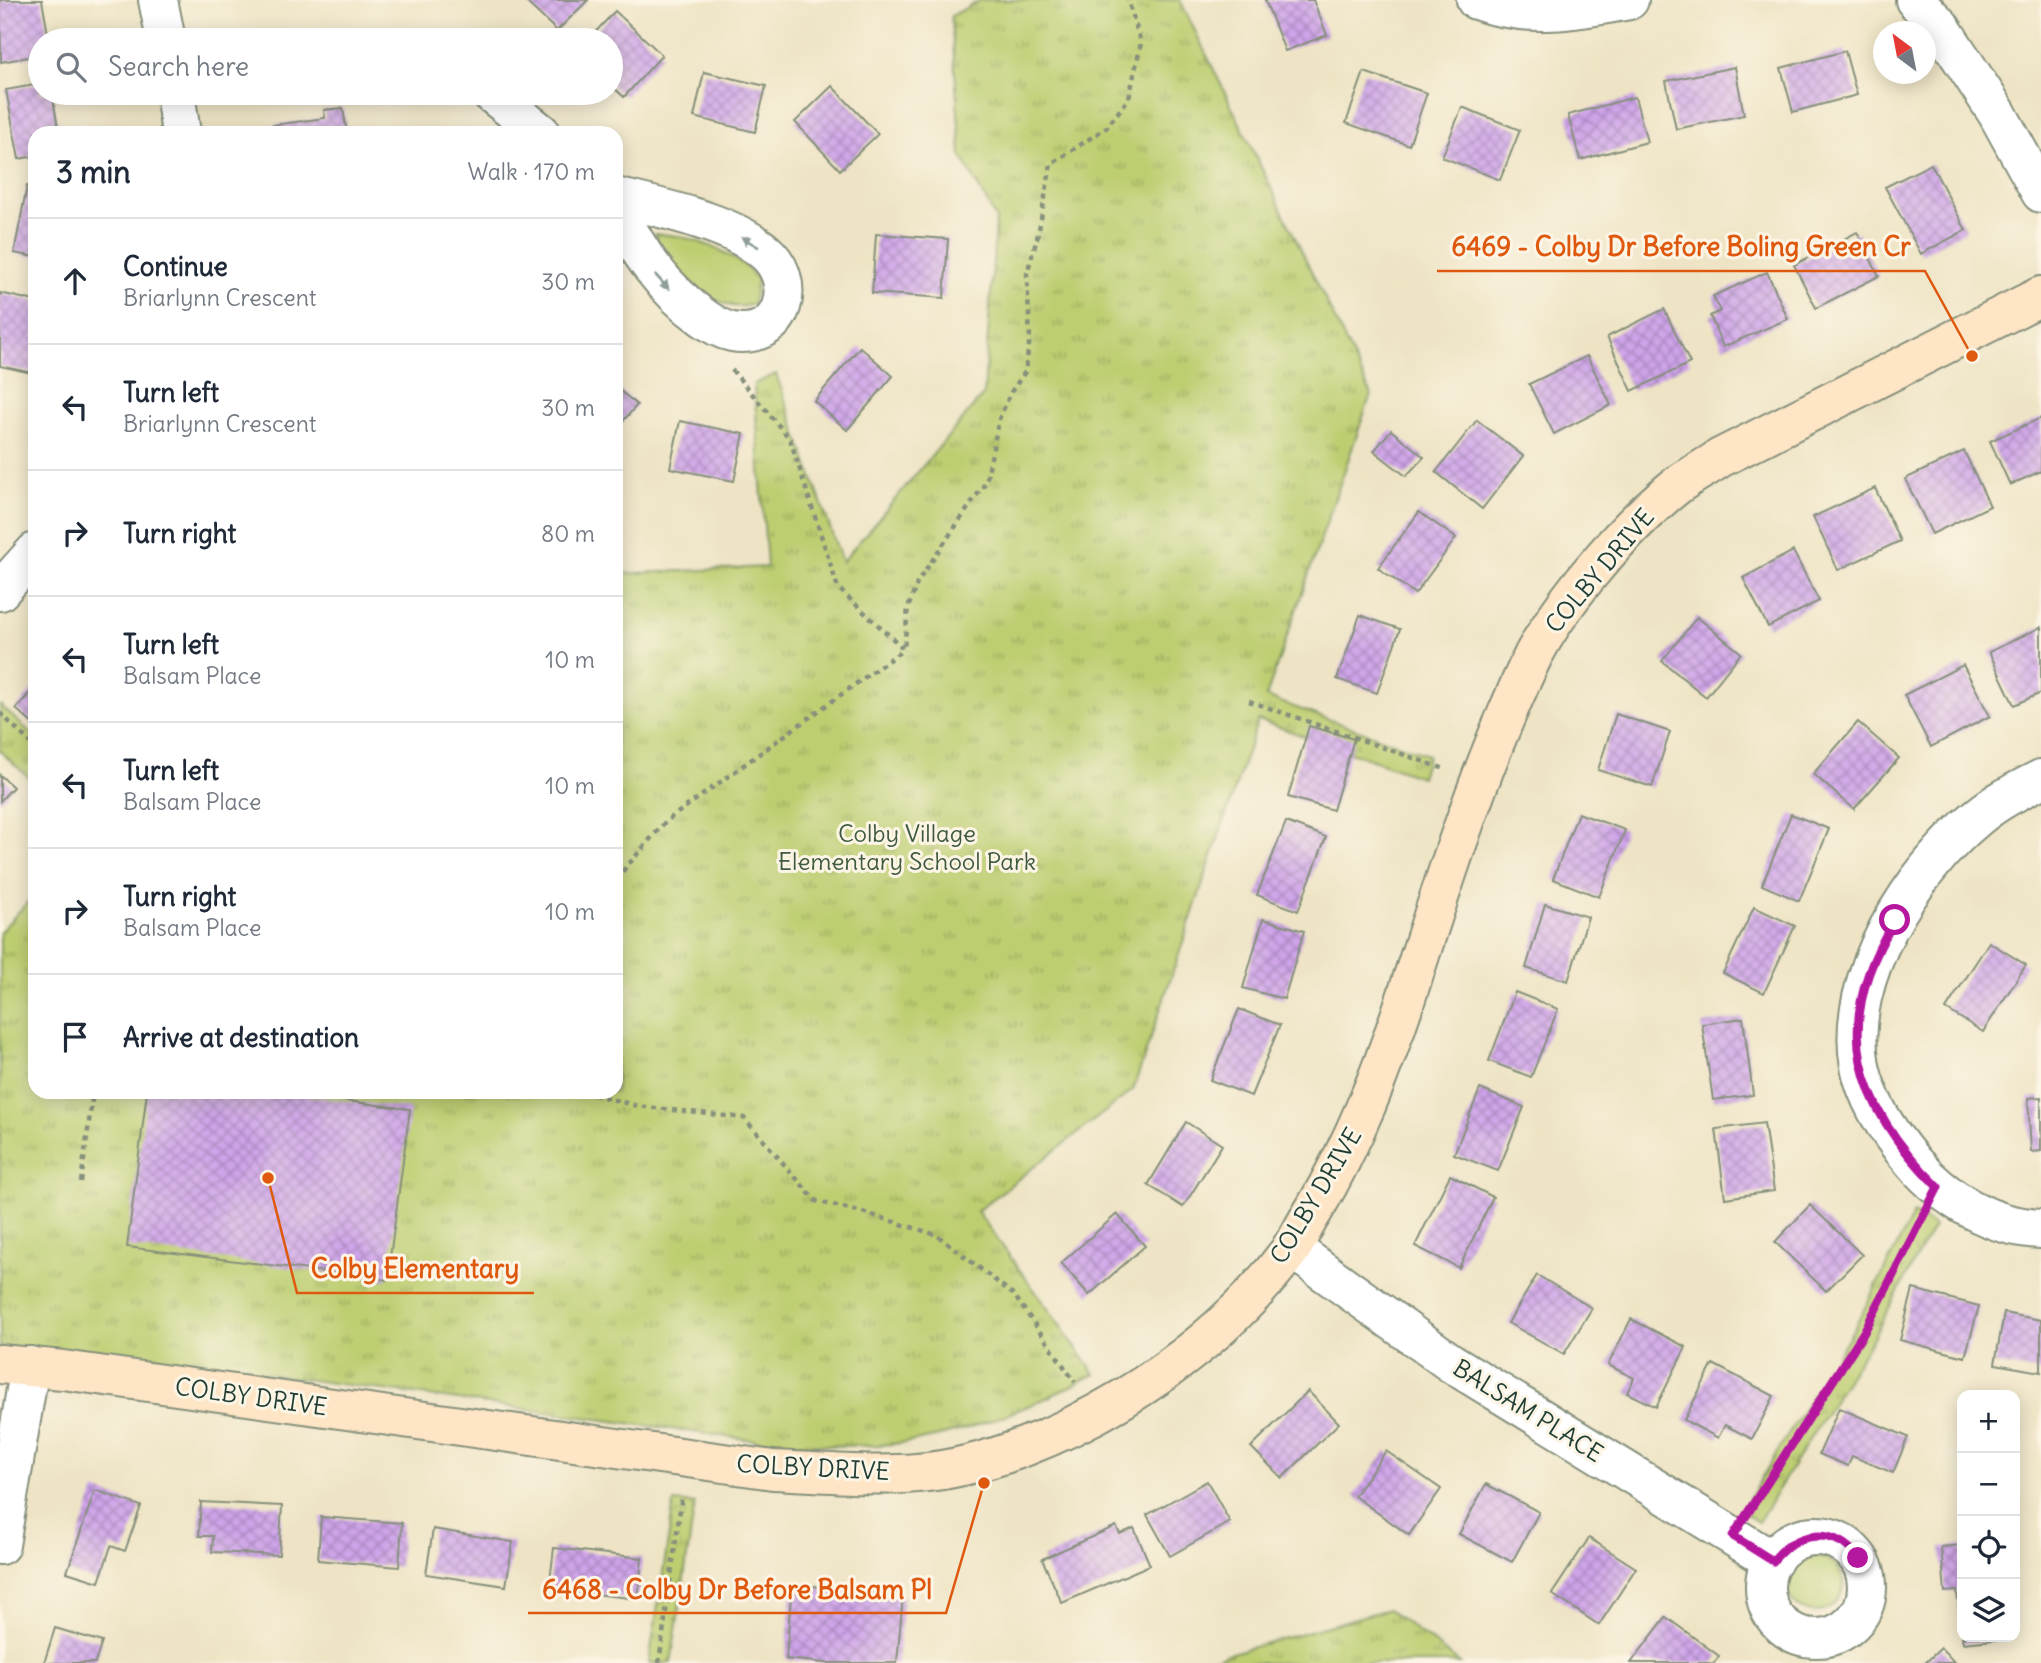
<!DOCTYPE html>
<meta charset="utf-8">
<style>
:root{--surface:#fff;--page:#f6f6f7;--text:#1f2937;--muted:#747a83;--line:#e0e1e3}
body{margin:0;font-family:Delius,sans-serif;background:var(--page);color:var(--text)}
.controls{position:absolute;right:21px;bottom:21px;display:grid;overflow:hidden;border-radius:14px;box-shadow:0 4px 18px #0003}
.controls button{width:63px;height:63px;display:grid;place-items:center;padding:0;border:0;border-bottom:2px solid var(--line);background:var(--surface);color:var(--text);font:35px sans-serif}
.compass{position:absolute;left:1873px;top:21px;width:63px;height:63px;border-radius:50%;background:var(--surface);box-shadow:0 4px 18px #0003;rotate:328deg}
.stop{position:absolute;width:21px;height:21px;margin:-16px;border:5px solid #b5179e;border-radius:50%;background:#fff}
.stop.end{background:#b5179e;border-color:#fff;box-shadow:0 2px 7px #0008}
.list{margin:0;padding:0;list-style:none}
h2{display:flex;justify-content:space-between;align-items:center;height:91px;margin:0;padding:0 28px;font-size:30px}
h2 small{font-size:23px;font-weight:400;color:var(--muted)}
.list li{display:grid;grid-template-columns:46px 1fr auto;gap:21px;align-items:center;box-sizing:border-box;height:126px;padding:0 28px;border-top:2px solid var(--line)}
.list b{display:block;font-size:26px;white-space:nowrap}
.list p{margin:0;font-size:23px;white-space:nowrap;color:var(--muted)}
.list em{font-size:23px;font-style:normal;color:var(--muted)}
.icon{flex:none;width:38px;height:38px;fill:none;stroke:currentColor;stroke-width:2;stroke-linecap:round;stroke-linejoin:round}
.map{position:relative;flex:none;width:2041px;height:1663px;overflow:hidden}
.search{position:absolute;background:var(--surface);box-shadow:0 4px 18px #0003;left:28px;top:28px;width:595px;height:77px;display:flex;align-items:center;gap:18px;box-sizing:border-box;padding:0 24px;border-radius:38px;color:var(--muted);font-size:26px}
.panel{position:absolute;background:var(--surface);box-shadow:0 4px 18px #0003;left:28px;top:126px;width:595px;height:973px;border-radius:21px}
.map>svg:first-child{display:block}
.green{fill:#bdce71;stroke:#6e8652;stroke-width:2}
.park{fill:url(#park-tufts);stroke:#6e8652;stroke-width:2}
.building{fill:url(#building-cross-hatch)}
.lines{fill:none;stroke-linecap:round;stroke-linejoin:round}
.street-casing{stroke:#86907c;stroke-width:42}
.secondary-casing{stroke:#86907c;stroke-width:42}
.path{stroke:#86907c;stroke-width:4.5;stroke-dasharray:5 5;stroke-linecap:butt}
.street{stroke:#fff;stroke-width:38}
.secondary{stroke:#fee5c5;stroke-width:38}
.oneway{fill:#8f9e9a}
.route{stroke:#b5179e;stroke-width:9}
.labels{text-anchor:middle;stroke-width:6;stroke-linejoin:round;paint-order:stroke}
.street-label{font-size:24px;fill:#1f3d34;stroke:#fcf5e5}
.park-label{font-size:24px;fill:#3f5a40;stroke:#fcf5e5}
.leader{fill:none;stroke:#de580e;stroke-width:2.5}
.callout-dot{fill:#de580e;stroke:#fcf5e5;stroke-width:2.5}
.callout-label{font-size:26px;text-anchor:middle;font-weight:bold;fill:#de580e;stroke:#fcf5e5;stroke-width:6;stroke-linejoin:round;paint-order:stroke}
</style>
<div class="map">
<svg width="2041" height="1663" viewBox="0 0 2041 1663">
<defs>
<pattern id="park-tufts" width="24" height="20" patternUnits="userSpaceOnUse" patternTransform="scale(1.75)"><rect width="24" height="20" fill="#bdce71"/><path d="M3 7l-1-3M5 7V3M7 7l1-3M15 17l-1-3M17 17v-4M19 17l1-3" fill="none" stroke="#99a85e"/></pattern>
<pattern id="building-cross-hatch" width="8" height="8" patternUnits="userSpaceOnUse" patternTransform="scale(1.75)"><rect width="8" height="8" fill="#cfa4e9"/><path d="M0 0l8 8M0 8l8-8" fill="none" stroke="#a787be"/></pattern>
</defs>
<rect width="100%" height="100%" fill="#fcf5e5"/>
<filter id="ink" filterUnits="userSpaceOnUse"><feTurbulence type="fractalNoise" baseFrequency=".0143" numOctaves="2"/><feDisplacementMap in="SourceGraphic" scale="14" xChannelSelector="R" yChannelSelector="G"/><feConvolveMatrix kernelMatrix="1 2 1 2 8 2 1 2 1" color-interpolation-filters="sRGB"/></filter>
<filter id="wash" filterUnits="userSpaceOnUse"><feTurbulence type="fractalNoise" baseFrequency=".00686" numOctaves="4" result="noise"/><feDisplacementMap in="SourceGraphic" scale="28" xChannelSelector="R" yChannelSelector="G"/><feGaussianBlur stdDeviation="1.57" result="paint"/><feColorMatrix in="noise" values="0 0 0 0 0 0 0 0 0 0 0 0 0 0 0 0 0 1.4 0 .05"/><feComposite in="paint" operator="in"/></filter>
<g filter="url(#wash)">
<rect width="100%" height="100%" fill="#eee4c5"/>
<g class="green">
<path d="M 655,234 C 687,234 739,252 757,280 L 753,304 C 744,307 735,308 726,304 C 700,295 663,259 655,234 Z"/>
<circle cx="1815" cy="1584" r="28"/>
</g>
<g class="park">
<path d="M 981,0 L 1180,0 L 1371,394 L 1266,697 L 1428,755 L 1421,777 L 1258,720 L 1133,1090 L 977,1211 L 1095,1374 C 1040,1403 982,1428 920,1440 C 868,1450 812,1445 760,1441 L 105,1352 L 0,1346 L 0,932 L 35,894 L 35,1092 L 616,1092 L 616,574 L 767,567 L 754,384 L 776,374 L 842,562 L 984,394 L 996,219 L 961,155 L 951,16 Z"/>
<path d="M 0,705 L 35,737 L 35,783 L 0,751 Z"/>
<path d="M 1914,1213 L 1934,1226 L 1872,1339 L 1758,1522 L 1741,1511 L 1855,1327 Z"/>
<path d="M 674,1502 L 695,1504 L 671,1663 L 649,1663 Z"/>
<path d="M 1388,1609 L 1460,1663 L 1198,1663 L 1214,1658 Z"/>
</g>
<g id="blocks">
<g class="building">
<path d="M 0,0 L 42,0 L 49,40 L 40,40 L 40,55 L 1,62 Z"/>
<path d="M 524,0 L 588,0 L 557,31 Z"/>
<path d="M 1265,0 L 1313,0 L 1327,35 L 1285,51 Z"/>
<path d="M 615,11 L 662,55 L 624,97 L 611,85 L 611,40 L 588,40 Z"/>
<path d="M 1845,51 L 1857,95 L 1793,112 L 1781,68 Z"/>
<path d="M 1735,67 L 1744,115 L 1676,129 L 1666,81 Z"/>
<path d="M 704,72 L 766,86 L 755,132 L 694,117 Z"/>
<path d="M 1364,72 L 1427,93 L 1409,145 L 1346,123 Z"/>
<path d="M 40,84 L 40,93 L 52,93 L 59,133 L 35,133 L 35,156 L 19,159 L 6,90 Z"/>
<path d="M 832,86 L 878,134 L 840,170 L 795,122 Z"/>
<path d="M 1635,97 L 1647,142 L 1580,160 L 1568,115 Z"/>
<path d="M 1462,107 L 1520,130 L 1500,180 L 1442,157 Z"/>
<path d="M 343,108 L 347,133 L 274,133 L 273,125 L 325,118 L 324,110 Z"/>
<path d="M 1931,164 L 1966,230 L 1921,254 L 1885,187 Z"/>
<path d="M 27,186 L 35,188 L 35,257 L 14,253 Z"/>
<path d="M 1857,232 L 1879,276 L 1816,308 L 1794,265 Z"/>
<path d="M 876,234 L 948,239 L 944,298 L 872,293 Z"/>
<path d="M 1767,272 L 1788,319 L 1723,347 L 1710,316 L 1720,311 L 1713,296 Z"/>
<path d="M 0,293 L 35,301 L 35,362 L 32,373 L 0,366 Z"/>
<path d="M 1664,309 L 1690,363 L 1632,391 L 1607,337 Z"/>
<path d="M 860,347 L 893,376 L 847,430 L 814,401 Z"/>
<path d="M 1587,356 L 1611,405 L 1554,434 L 1529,384 Z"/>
<path d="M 616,387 L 637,405 L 616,429 Z"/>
<path d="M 2041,418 L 2041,471 L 2010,485 L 1990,441 Z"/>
<path d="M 1477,420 L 1523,456 L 1482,509 L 1436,472 Z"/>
<path d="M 680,421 L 744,434 L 734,481 L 670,468 Z"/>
<path d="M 1391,430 L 1424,457 L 1406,476 L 1374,451 Z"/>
<path d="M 1964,451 L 1990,506 L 1932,534 L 1905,479 Z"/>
<path d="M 1875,488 L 1900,541 L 1838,570 L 1813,517 Z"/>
<path d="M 1419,512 L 1456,538 L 1415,594 L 1378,568 Z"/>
<path d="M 1793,551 L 1819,601 L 1768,627 L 1743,578 Z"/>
<path d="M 1360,615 L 1400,629 L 1377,693 L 1337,679 Z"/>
<path d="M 1697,617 L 1741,653 L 1706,697 L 1662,661 Z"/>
<path d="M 2041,627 L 2041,693 L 2014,705 L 1989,652 Z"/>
<path d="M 1963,665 L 1990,716 L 1931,747 L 1904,695 Z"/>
<path d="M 35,687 L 35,726 L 16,709 Z"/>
<path d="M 1616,714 L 1670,732 L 1652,787 L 1598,770 Z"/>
<path d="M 1858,722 L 1899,758 L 1854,809 L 1813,774 Z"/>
<path d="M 1309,726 L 1354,739 L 1333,810 L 1288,797 Z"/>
<path d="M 0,775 L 13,787 L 0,801 Z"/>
<path d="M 1578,813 L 1625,830 L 1599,897 L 1553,879 Z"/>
<path d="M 1791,814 L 1829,829 L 1799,901 L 1762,885 Z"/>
<path d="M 1286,822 L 1326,837 L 1298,911 L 1257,895 Z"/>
<path d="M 1545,904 L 1588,917 L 1568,981 L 1526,968 Z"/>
<path d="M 1754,907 L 1795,926 L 1764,993 L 1723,973 Z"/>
<path d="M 1263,919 L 1304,931 L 1284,999 L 1243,988 Z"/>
<path d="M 1989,942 L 2026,965 L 1983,1032 L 1946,1009 Z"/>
<path d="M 1515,992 L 1558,1009 L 1531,1077 L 1489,1061 Z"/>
<path d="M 1239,1009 L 1280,1025 L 1251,1096 L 1210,1080 Z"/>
<path d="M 1743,1018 L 1753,1095 L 1713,1100 L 1702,1024 Z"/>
<path d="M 1480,1089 L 1524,1107 L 1498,1171 L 1454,1154 Z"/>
<path d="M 147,1092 L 275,1092 L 410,1109 L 387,1280 L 127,1247 Z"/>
<path d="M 2041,1097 L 2041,1151 L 2031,1152 L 2028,1098 Z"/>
<path d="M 1186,1122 L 1222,1145 L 1183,1207 L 1148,1185 Z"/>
<path d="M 1764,1123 L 1774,1191 L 1725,1198 L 1716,1129 Z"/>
<path d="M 1450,1175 L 1493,1197 L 1459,1268 L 1415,1246 Z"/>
<path d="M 1810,1205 L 1862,1255 L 1826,1291 L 1775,1242 Z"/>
<path d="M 1117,1214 L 1145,1246 L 1089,1295 L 1061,1263 Z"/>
<path d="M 1537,1275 L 1592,1308 L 1564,1354 L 1508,1323 Z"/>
<path d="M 1913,1289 L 1979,1306 L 1965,1357 L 1900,1340 Z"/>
<path d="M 2004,1313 L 2041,1320 L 2041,1372 L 1995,1364 Z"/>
<path d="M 1631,1319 L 1686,1347 L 1656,1407 L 1627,1393 L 1634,1378 L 1608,1365 Z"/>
<path d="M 1713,1364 L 1774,1396 L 1752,1439 L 1725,1425 L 1718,1438 L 1684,1420 Z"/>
<path d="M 1308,1391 L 1339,1423 L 1282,1478 L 1251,1447 Z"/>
<path d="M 1839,1408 L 1908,1437 L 1893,1473 L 1852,1456 L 1848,1466 L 1819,1454 Z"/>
<path d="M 1386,1451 L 1441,1489 L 1409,1535 L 1354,1496 Z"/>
<path d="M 1207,1481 L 1230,1522 L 1170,1556 L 1147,1515 Z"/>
<path d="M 1486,1484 L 1539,1512 L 1512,1562 L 1459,1534 Z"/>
<path d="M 95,1490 L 141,1506 L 125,1551 L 111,1546 L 99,1582 L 67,1572 Z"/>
<path d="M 201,1502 L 282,1506 L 279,1555 L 212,1552 L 213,1536 L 199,1536 Z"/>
<path d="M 321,1517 L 402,1523 L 399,1567 L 318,1560 Z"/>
<path d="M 1116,1526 L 1120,1534 L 1134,1528 L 1150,1565 L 1062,1603 L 1042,1559 Z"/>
<path d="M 433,1529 L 513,1542 L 506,1586 L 426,1574 Z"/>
<path d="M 1589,1538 L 1636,1568 L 1599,1625 L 1552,1594 Z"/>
<path d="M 1962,1545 L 1962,1623 L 1960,1623 L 1957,1591 L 1945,1592 L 1941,1547 Z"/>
<path d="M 554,1548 L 642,1558 L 638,1599 L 549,1589 Z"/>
<path d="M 792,1584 L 903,1595 L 897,1663 L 825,1663 L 786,1659 Z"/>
<path d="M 1666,1617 L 1719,1656 L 1714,1663 L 1631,1663 Z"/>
<path d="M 55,1628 L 102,1642 L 95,1663 L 44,1663 Z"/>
<path d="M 1962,1637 L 2004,1637 L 2004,1639 L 1963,1643 Z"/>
<path d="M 1941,1648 L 1955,1663 L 1925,1663 Z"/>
</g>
</g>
</g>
<g filter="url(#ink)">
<use href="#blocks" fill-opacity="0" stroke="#86907c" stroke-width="2"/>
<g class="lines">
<g class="street-casing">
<g id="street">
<path d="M 158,0 L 166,40"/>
<path d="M 1476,0 C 1528,19 1576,10 1629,0"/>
<path d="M 1915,0 L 1940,26 L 1997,113 L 2041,193"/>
<path d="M 175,93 L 181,133"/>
<path d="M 491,93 L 541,133"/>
<path d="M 616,197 C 660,208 730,222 765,252 C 799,281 785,341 732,332 C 721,330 713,324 704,318 C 663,289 638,252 616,207"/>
<path d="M 0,591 L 35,552"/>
<path d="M 2041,779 C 2019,790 1997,801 1978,817 C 1913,870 1843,978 1860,1066 C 1867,1102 1890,1135 1913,1162 C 1946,1200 1991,1227 2041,1229"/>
<path d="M 1291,1248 L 1451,1363 L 1773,1561"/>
<circle cx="1816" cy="1587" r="51"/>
<path d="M 0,1545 L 30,1366"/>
</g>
</g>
<g class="secondary-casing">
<path id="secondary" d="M 0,1364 L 63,1370 L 773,1470 C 820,1472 869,1477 917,1473 C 985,1468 1064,1434 1122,1399 C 1187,1360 1246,1310 1291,1249 C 1299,1237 1306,1222 1314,1210 C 1355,1140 1382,1071 1407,995 C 1438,901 1467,807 1506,716 C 1515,695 1524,674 1534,654 C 1564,598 1626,526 1675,487 C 1689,476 1706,468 1720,458 L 2041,296"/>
</g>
<g class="path">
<path d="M 732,370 L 790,439 L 838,588 L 904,649 L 908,608 L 918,581 L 986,482 L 999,419 L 1011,392 L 1025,372 L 1030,338 L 1027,273 L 1038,235 L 1051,164 L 1107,127 L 1129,98 L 1141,43 L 1128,0"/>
<path d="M 1249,701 L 1445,769"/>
<path d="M 0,713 L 35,747"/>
<path d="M 616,879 L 665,822 L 904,649"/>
<path d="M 584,1092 L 637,1106 L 744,1118 L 816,1201 L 862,1212 L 937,1235 L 1014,1295 L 1075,1382"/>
<path d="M 81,1182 L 93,1092"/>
<path d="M 1752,1507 L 1864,1333 L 1921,1219"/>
<path d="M 659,1663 L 682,1495"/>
</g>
<use href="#street" class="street"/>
<use href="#secondary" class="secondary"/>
</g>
<defs><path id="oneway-solid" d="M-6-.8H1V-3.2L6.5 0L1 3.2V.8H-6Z" transform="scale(1.75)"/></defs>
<g class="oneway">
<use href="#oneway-solid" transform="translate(750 242) rotate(-149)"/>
<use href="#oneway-solid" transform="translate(662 282) rotate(47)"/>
</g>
</g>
<g class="lines" filter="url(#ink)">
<path class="route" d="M 1858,1558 C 1834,1525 1795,1532 1773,1561 L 1733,1536 L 1864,1332 L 1938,1187 C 1855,1105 1830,1024 1895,920"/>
</g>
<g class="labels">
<g class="street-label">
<text transform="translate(1600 571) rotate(-50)" y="8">COLBY DRIVE</text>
<text transform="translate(1316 1196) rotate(-59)" y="8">COLBY DRIVE</text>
<text transform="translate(251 1397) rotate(8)" y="8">COLBY DRIVE</text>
<text transform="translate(1528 1411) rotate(32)" y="8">BALSAM PLACE</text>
<text transform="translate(813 1468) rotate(3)" y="8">COLBY DRIVE</text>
</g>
<g class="park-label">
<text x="907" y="842">Colby Village<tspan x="907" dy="28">Elementary School Park</tspan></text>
</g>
</g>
<path class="leader" d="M1972 356L1925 271H1437M268 1178L297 1293H534M984 1483L946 1613H528"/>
<g class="callout-dot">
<circle cx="1972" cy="356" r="7"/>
<circle cx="268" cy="1178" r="7"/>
<circle cx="984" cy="1483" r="7"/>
</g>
<g class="callout-label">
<text x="1681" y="256">6469 - Colby Dr Before Boling Green Cr</text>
<text x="415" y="1278">Colby Elementary</text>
<text x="737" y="1599">6468 - Colby Dr Before Balsam Pl</text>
</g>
</svg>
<div class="controls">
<button>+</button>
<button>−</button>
<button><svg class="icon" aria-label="locate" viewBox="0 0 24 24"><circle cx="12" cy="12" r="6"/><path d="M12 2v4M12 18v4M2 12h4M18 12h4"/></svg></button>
<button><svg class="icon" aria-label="layers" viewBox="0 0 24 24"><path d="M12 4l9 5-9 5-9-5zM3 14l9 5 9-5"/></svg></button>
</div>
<svg class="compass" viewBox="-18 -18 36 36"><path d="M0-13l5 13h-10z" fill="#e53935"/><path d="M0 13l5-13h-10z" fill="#747a83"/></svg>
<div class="stop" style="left:1895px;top:920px"></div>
<div class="stop end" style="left:1858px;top:1558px"></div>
<div class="search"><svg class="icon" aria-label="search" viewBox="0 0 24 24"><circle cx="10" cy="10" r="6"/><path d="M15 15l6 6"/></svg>Search here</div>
<section class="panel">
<h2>3 min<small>Walk · 170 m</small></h2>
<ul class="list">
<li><svg class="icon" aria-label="ahead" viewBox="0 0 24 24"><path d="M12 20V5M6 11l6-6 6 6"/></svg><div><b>Continue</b><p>Briarlynn Crescent</p></div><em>30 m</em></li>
<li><svg class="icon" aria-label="left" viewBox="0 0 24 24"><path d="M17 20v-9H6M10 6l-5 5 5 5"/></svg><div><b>Turn left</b><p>Briarlynn Crescent</p></div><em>30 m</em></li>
<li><svg class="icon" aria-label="right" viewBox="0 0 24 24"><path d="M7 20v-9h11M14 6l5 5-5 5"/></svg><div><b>Turn right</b></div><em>80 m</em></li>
<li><svg class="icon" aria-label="left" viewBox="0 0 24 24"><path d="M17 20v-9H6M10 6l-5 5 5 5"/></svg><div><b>Turn left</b><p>Balsam Place</p></div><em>10 m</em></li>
<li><svg class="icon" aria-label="left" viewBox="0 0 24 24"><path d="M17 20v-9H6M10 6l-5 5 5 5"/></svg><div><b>Turn left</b><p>Balsam Place</p></div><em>10 m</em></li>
<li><svg class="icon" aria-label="right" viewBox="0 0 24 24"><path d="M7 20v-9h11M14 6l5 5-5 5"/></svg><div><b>Turn right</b><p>Balsam Place</p></div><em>10 m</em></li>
<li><svg class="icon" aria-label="arrive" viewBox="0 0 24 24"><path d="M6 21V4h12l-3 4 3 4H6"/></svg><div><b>Arrive at destination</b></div></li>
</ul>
</section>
</div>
